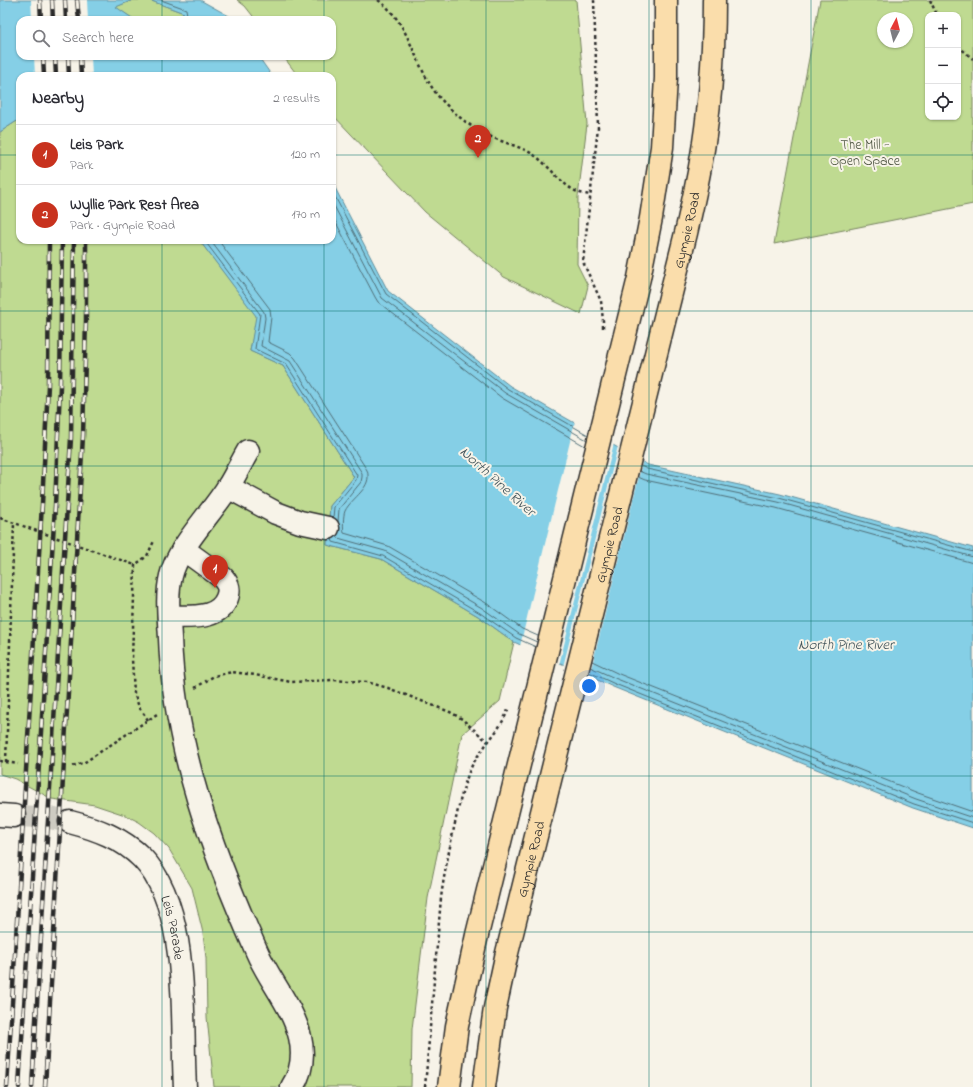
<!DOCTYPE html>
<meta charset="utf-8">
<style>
:root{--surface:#fff;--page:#f7f7f7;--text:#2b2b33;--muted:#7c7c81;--line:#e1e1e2;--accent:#c8321e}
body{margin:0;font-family:"Indie Flower",sans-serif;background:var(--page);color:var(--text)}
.controls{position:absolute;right:12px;top:12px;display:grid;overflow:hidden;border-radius:8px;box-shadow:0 1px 3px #0004}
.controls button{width:36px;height:36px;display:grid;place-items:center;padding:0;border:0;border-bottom:1px solid var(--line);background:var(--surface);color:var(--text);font:20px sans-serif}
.compass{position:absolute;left:877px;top:12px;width:36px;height:36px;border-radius:50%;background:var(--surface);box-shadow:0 1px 3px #0004;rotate:7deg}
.you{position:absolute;left:589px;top:686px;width:14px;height:14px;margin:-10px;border:3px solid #fff;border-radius:50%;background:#1a73e8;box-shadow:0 0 0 6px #1a73e833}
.badge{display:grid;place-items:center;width:26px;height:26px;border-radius:50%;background:var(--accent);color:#fff;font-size:13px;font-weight:700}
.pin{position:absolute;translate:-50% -33px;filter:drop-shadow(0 1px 2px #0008)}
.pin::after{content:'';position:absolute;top:21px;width:14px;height:12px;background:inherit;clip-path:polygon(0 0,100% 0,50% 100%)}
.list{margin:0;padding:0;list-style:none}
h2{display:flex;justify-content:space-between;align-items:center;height:52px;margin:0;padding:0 16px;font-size:17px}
h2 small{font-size:13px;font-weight:400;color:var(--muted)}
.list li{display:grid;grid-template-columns:26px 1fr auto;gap:12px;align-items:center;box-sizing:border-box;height:60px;padding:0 16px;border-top:1px solid var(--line)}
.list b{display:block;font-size:15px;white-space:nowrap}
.list p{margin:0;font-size:13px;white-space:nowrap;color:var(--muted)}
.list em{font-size:13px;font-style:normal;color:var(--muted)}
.icon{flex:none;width:22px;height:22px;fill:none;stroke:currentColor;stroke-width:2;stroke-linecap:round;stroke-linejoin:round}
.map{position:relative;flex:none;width:973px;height:1087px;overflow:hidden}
.search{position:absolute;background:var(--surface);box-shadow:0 1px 3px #0004;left:16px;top:16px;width:320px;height:44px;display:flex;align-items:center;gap:10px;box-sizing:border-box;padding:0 14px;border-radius:12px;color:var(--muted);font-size:15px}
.panel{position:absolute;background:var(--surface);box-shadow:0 1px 3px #0004;left:16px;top:72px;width:320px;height:172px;border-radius:12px}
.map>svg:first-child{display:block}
.green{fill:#bfda91;stroke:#75825e;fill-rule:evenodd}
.water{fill:#85cfe6;stroke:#618d9b}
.pier{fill:#f7f3e8}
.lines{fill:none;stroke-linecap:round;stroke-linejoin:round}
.shore{stroke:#4f6d76;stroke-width:1}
.minor-tunnel{stroke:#cecbc2;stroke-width:22;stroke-dasharray:22 11;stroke-linecap:butt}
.minor-casing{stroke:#2b2b2b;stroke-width:25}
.highway-casing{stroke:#2b2b2b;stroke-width:25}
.path{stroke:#2b2b2b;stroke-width:2.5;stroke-dasharray:3 3;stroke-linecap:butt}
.minor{stroke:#f7f3e8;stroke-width:22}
.highway{stroke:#faddab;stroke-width:22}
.rail-casing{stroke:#2b2b2b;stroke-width:4.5}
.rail{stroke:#f7f3e8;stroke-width:3;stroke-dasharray:9;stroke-linecap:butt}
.grid{fill:none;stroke:#0f766e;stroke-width:1;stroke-opacity:0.55}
.labels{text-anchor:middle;stroke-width:4;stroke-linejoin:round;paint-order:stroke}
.park-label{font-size:14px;fill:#505744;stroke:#f7f3e8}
.street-label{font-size:14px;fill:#2b2b2b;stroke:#f7f3e8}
.water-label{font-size:15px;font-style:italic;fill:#42545a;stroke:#f7f3e8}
</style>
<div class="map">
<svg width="973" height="1087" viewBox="0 0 973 1087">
<rect width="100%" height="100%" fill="#f7f3e8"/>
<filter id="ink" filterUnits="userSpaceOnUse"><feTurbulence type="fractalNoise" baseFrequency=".025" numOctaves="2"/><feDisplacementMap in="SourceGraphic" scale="8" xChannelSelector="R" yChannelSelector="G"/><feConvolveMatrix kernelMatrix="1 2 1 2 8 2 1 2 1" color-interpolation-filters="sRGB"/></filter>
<g filter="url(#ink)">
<g class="green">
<path d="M 133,0 L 149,0 L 184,13 L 174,20 L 135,20 L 115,7 Z"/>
<path d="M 237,0 L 576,0 L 587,124 L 578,197 L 577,264 L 588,286 L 581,314 L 504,277 L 425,212 L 332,114 L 332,76 L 298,76 L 283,56 L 332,56 L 332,20 L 256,20 L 245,6 Z"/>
<path d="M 820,0 L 973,0 L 973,204 L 774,244 ZM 928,15 L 958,15 L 958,117 L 928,117 ZM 883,18 L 907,18 L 907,42 L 883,42 Z"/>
<path d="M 20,119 L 20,240 L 199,240 L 257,316 L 250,351 L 283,366 L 354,477 L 330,506 L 327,545 L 381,559 L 478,616 L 514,642 L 500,701 L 462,734 L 428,898 L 412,1029 L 411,1087 L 214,1087 L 207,1017 L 206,958 L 203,933 L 192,888 L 169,849 L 154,833 L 139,822 L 125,815 L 95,805 L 52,799 L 15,779 L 0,774 L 0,132 Z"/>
</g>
<g class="water">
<path d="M 0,0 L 133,0 L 116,7 L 135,20 L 20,20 L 20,56 L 258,56 L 272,76 L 20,76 L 20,119 L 0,132 Z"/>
<path d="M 149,0 L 200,0 L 229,16 L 232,20 L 174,20 L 184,13 Z"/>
<path d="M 332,182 L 388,291 L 510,386 L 648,465 L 780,494 L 973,548 L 973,828 L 913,808 L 613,687 L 514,642 L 478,616 L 381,559 L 327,545 L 330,506 L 354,477 L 283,366 L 250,351 L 256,316 L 199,240 L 332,240 Z"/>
</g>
<g class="pier">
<path d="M 31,0 L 87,0 L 88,20 L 32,20 Z"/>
<path d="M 34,56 L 91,56 L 92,76 L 35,76 Z"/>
<path d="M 575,421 L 614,443 L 559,665 L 520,646 Z"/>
<path d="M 618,446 L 643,460 L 589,678 L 563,667 Z"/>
</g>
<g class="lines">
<g class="shore">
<path d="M 161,0 L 186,9 L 187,15 L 181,20"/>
<path d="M 332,191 L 386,294 L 508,389 L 588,435"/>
<path d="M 332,202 L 382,298 L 505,393 L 587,440"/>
<path d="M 332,215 L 375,297 L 378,302 L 502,398 L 585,446"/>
<path d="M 204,240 L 260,314 L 255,349 L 286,364 L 357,475 L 356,480 L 334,507 L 333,518"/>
<path d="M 210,240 L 264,312 L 265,318 L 261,346 L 290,361 L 362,473 L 362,477 L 361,482 L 339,509 L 338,522"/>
<path d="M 218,240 L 270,309 L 271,317 L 268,342 L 290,353 L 295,358 L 367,470 C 373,488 352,497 345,511 C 343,516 343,528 344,533 L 388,546 L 486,603 L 522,629 L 538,636"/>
<path d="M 641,466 L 647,469 L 779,498 L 973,552"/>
<path d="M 639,471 L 646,474 L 778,502 L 973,557"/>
<path d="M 638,477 L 645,480 L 776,508 L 973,563"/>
<path d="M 337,536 L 338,538 L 385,551 L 482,608 L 519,634 L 537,642"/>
<path d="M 332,539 L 333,542 L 383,556 L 480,613 L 516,638 L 536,647"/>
<path d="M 592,661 L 619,674 L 918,793 L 973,812"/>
<path d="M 590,667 L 617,679 L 916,799 L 973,818"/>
<path d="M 589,672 L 615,684 L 914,804 L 973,823"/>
</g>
<path class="minor-tunnel" d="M 14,816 L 44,817 L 70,822"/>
<g class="minor-casing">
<g id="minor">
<path d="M 248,451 C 241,463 235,476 228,487 C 212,513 177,548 171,576 C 166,596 169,618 170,638 C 174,750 212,851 257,952 C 269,980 293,1007 300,1037 C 304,1055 302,1072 292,1087"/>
<path d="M 228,487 L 276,513 L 300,522 L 328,528"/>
<path d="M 169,617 C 189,616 218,621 227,598 C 230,590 229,585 223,578 L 183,549"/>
<path d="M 0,815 L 14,816"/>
<path id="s1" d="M 70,822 C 97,829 122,838 142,858 C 191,908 181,1021 185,1087"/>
</g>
</g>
<g class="highway-casing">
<g id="highway">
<path d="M 449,1087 L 457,1026 L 477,935 L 639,278 L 651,218 L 662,147 L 666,78 L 666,0"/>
<path id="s2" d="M 484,1087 L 495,1008 L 506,957 L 686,233 C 691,211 696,189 700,167 C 710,112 714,56 714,0"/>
</g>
</g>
<g class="path">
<path d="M 378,0 C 411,23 414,67 439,97 C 452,112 471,128 489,136 C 504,143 520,146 534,155 C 549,165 563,187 578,192 C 582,194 586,194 590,195"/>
<path d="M 594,0 L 598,127 L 583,262 L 601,301 L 603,321 L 603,328"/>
<path d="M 930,0 L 937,15"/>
<path d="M 958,46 L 973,59"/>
<path d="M 0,518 L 135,565"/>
<path d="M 195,688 L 214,676 L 232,672 L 255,675 L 291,682 L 332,680 L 367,682 L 388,688 L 450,712 L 462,719 L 488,742"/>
<path d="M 148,720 L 139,707 L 134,693 L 132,659 L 135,565 L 147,556 L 154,541"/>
<path d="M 0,761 L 18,764"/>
<path d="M 6,762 L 14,523"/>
<path d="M 73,766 L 85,762 L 157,714"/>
<path d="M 425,1087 L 441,898 C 444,874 449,851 454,828 C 458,809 462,790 469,772 C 479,748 501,732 509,707"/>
</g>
<use href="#minor" class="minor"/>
<use href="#highway" class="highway"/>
<g class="rail-casing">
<g id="rail">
<path d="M 40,0 L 41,20"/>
<path d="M 52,0 L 53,20"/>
<path d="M 65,0 L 66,20"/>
<path d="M 77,0 L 79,20"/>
<path d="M 43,56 L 44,76"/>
<path d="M 55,56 L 56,76"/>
<path d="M 68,56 L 69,76"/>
<path d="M 80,56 L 81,76"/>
<path d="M 7,1087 L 42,504 L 48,385 L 49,240"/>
<path d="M 19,1087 L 55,506 L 60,386 L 62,240"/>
<path d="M 32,1087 L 71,438 L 74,240"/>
<path d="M 45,1087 L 83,436 L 86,320 L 86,240"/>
</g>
</g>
<use href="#rail" class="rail"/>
</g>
</g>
<path class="grid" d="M 162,0 L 162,20M 324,0 L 324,20M 486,0 L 486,1087M 649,0 L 649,1087M 811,0 L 811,1087M 162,56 L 162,76M 324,56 L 324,76M 0,155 L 20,155M 332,155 L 973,155M 162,240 L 162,1087M 324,240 L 324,1087M 0,311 L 973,311M 0,466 L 973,466M 0,621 L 973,621M 0,776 L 973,776M 0,932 L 973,932"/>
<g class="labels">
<g class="park-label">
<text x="865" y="149">The Mill -<tspan x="865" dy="16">Open Space</tspan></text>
</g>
<g class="street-label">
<text dy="5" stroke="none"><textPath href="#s2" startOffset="881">Gympie Road</textPath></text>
<text dy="5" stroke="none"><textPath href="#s2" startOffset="557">Gympie Road</textPath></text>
<text dy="5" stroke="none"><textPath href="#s2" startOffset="233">Gympie Road</textPath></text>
<text dy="5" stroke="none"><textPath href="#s1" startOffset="159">Leis Parade</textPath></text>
</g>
<g class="water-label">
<text transform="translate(498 481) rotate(42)" y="5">North Pine River</text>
<text x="846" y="649">North Pine River</text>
</g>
</g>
</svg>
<div class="controls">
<button>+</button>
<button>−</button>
<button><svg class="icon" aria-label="locate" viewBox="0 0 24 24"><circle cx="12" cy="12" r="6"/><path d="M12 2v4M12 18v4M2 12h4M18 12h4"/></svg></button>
</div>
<svg class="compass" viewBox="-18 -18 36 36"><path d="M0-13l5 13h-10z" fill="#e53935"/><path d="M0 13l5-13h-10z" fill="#7c7c81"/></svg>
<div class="you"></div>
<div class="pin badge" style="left:215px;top:588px">1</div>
<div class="pin badge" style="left:478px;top:158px">2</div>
<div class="search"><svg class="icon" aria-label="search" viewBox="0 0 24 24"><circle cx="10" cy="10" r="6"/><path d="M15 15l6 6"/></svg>Search here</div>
<section class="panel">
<h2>Nearby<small>2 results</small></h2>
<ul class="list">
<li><span class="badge">1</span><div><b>Leis Park</b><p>Park</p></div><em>120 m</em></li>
<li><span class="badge">2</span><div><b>Wyllie Park Rest Area</b><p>Park · Gympie Road</p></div><em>170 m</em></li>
</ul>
</section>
</div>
